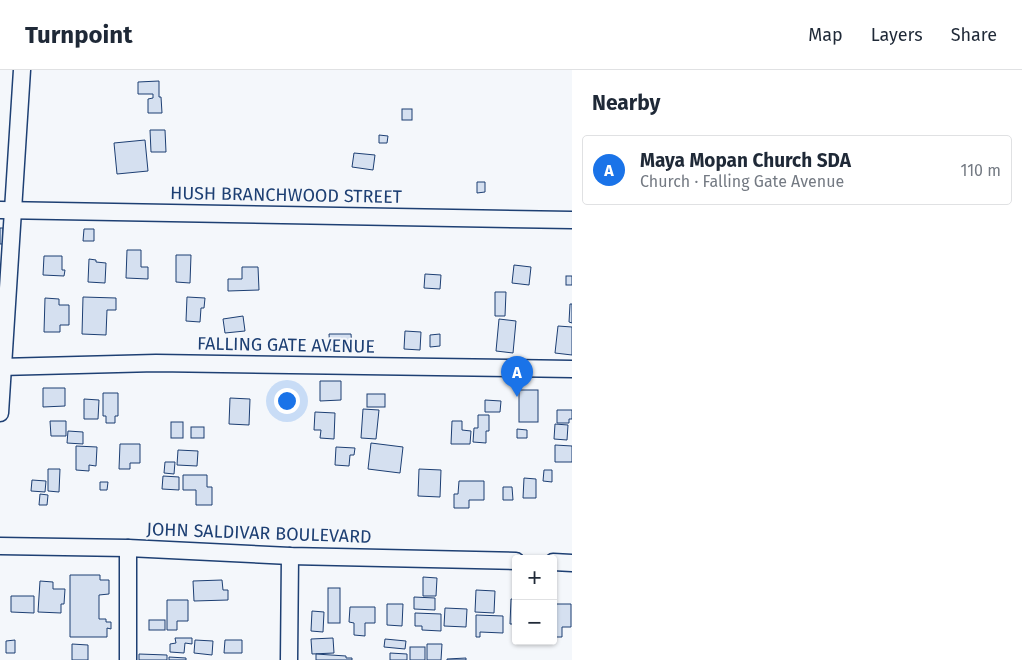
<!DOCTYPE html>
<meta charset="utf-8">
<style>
:root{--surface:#fff;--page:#f2f2f3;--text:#1f2937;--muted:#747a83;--line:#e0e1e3;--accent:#1a73e8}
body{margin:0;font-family:"Fira Sans",sans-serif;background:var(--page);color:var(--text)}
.controls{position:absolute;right:15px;bottom:15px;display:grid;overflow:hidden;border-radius:5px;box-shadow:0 1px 4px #0004}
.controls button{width:45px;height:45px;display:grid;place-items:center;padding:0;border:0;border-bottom:1px solid var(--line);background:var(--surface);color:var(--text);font:25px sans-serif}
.you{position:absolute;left:286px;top:330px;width:18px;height:18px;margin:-12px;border:4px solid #fff;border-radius:50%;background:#1a73e8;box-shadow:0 0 0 8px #1a73e833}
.badge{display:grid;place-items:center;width:32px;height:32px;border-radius:50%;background:var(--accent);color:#fff;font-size:16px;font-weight:700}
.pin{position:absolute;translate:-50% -41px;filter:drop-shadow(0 1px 2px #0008)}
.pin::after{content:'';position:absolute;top:26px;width:18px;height:15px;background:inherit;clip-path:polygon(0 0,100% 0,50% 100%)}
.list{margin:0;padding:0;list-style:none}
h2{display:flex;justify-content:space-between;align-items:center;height:65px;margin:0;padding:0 20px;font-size:21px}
h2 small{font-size:16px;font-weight:400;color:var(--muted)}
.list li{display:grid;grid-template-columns:32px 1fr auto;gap:15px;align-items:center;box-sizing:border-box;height:70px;margin:0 10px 10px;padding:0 10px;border:1px solid var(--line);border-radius:5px}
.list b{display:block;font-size:19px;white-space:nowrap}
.list p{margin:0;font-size:16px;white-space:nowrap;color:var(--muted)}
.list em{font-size:16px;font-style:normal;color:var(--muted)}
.map{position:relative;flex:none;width:572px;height:590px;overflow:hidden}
header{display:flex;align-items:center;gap:30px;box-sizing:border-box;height:70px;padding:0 25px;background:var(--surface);border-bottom:1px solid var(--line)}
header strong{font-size:24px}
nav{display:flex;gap:28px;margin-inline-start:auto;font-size:18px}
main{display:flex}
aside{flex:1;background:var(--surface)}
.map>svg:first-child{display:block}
.building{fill:#d5e0f0;stroke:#1d3f73}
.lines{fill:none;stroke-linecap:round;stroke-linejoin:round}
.minor-casing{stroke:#1d3f73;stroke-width:19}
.minor{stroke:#f4f7fb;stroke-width:16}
.labels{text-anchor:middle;stroke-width:4;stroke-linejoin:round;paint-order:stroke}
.street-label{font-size:18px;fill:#1d3f73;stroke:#f4f7fb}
</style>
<header>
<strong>Turnpoint</strong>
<nav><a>Map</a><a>Layers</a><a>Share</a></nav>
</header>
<main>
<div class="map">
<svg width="572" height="590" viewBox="0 0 572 590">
<rect width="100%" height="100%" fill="#f4f7fb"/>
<g class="building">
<path d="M 159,11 L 159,27 L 161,27 L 162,43 L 148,43 L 148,29 L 153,28 L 153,24 L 138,24 L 138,12 Z"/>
<rect x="402" y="39" width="10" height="11"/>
<path d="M 150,60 L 165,60 L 166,82 L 151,82 Z"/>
<path d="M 379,65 L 388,66 L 387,73 L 379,73 Z"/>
<path d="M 145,70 L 148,101 L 117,104 L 114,73 Z"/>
<path d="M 354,83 L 375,85 L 373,100 L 352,97 Z"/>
<path d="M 477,112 L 485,112 L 485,122 L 477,123 Z"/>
<rect x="0" y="158" width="3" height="16"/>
<path d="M 84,159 L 94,159 L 94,171 L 83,171 Z"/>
<path d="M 127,180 L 141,180 L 141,197 L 148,197 L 148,209 L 126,208 Z"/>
<path d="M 176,185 L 191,185 L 190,213 L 176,212 Z"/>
<path d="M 44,186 L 62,186 L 62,200 L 65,200 L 64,206 L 43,205 Z"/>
<path d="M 89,189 L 96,190 L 96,192 L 106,193 L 105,213 L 88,212 Z"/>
<path d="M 514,195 L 531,197 L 529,215 L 512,213 Z"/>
<path d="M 242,197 L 258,197 L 259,220 L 228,221 L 228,209 L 242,209 Z"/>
<path d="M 425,204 L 441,205 L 440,219 L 424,218 Z"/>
<rect x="566" y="206" width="6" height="9"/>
<path d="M 495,222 L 506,222 L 505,246 L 495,246 Z"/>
<path d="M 83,227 L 116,228 L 116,240 L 107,240 L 106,265 L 82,264 Z"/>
<path d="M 187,227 L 205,228 L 204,238 L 201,238 L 200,252 L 186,251 Z"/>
<path d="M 45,228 L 59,229 L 59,235 L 69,235 L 69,255 L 60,255 L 60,262 L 44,262 Z"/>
<path d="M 570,234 L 572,234 L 572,253 L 569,252 Z"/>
<path d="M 243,246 L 245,261 L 225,263 L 223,249 Z"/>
<path d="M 499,249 L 516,251 L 513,283 L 496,281 Z"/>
<path d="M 558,256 L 572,257 L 572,285 L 555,283 Z"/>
<path d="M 405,261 L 421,262 L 420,280 L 404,279 Z"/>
<path d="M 329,264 L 351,264 L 352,279 L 330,280 Z"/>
<path d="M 440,264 L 440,276 L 430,277 L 430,265 Z"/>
<path d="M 320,311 L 341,311 L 341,330 L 320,331 Z"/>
<path d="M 43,318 L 65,318 L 65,336 L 43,337 Z"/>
<rect x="519" y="320" width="19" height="32"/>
<path d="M 103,323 L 118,323 L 118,346 L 115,346 L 115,353 L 106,353 L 106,346 L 103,346 Z"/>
<rect x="367" y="324" width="18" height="13"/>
<path d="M 230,328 L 250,329 L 249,355 L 229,354 Z"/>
<path d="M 84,329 L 99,330 L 98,349 L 84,349 Z"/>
<path d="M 485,330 L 501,331 L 500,342 L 485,342 Z"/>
<path d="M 363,339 L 379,340 L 376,369 L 361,368 Z"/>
<path d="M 557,340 L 572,340 L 572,349 L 569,349 L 569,353 L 557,353 Z"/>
<path d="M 315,342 L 335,343 L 334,369 L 320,368 L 321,360 L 314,360 Z"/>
<path d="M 478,345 L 489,345 L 489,361 L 486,361 L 486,373 L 473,372 L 474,358 L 478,358 Z"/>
<path d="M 50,351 L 66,351 L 66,366 L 51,366 Z"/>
<path d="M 452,351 L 462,351 L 462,360 L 471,361 L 470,374 L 451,374 Z"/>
<rect x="171" y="352" width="12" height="16"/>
<path d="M 555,354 L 568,355 L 567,370 L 554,369 Z"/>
<rect x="191" y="357" width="13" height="11"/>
<path d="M 517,359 L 527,360 L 527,368 L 517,368 Z"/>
<path d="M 68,361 L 83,362 L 83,374 L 67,373 Z"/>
<path d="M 371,373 L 403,377 L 400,403 L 368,399 Z"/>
<path d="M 120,374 L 140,374 L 140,393 L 130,393 L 130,399 L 119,399 Z"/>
<path d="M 555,375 L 572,376 L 572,392 L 555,392 Z"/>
<path d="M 76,376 L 97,377 L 96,396 L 89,395 L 89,401 L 76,400 Z"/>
<path d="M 336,377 L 355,378 L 354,385 L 350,385 L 349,396 L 335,395 Z"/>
<path d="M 178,380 L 198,381 L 197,396 L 177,395 Z"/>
<path d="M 165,392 L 175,392 L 174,404 L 164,403 Z"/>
<path d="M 48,399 L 60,399 L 59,422 L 48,421 Z"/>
<path d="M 419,399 L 441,400 L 440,427 L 418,426 Z"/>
<path d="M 544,400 L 552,400 L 552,412 L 543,411 Z"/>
<path d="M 183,405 L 207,405 L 207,417 L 212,417 L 212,435 L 196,435 L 196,420 L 183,420 Z"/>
<path d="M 163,406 L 179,407 L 179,420 L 162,419 Z"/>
<path d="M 524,408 L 536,409 L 536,428 L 523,428 Z"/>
<path d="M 32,410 L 46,411 L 45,422 L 31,421 Z"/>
<path d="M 459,411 L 484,411 L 484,430 L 469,430 L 469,438 L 454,438 L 454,424 L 458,424 Z"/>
<path d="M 100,412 L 108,412 L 107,420 L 100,420 Z"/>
<path d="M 503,417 L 512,417 L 513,430 L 503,430 Z"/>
<path d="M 40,424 L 48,425 L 47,435 L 39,435 Z"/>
<path d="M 70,505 L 100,505 L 100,510 L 109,510 L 109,524 L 99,525 L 99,549 L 106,549 L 106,552 L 111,552 L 111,559 L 107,558 L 107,567 L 70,567 Z"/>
<path d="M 423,507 L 437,508 L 436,526 L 423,526 Z"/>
<path d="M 515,508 L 516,554 L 510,554 L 511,529 L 515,529 Z"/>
<path d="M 222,510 L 223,520 L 228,520 L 228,530 L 194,531 L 193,511 Z"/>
<path d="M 40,511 L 53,512 L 53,519 L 65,519 L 64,534 L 61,534 L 61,543 L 38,542 Z"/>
<rect x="328" y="518" width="12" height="35"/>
<path d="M 476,520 L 495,521 L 494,543 L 475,542 Z"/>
<path d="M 11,526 L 34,526 L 34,543 L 11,542 Z"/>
<path d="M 414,527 L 435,528 L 435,540 L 414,539 Z"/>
<path d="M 167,530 L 188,530 L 188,551 L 177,551 L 177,560 L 167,560 Z"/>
<path d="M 387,534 L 403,534 L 402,556 L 387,555 Z"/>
<path d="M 553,534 L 571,534 L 571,557 L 562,557 L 562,567 L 553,567 Z"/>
<path d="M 350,537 L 375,537 L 375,553 L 365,553 L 365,566 L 354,565 L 354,553 L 349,552 Z"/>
<path d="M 445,538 L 467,539 L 466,557 L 444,556 Z"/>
<path d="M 312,541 L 324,542 L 323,562 L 311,561 Z"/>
<path d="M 415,543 L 441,544 L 441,561 L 422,560 L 422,556 L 415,556 Z"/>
<path d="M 476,545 L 503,546 L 503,563 L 480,562 L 480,567 L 476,567 Z"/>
<rect x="149" y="550" width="16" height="10"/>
<path d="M 175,568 L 192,568 L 192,574 L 185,573 L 184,583 L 170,582 L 170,574 L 176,573 Z"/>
<path d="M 333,568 L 334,583 L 312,584 L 311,569 Z"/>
<path d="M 385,569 L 406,571 L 405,579 L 384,577 Z"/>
<path d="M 15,570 L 15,583 L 6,583 L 6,571 Z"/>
<path d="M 195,570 L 213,571 L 212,585 L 194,583 Z"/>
<path d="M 225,570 L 242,570 L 242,583 L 224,583 Z"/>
<path d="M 72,574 L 88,575 L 88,590 L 72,590 Z"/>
<path d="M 427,574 L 442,574 L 441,590 L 427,590 Z"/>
<rect x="410" y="577" width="15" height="13"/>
<path d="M 390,583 L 407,584 L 407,590 L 390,590 Z"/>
<path d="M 139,584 L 167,585 L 167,590 L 139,590 Z"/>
<path d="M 316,584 L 346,586 L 346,588 L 352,588 L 352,590 L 316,590 Z"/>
<path d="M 169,587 L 186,588 L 186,590 L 169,590 Z"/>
<path d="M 466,588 L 466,590 L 447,590 L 447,589 Z"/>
</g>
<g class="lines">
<g class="minor-casing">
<g id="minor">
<path d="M 0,140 L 572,150"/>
<path d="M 0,297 L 156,293 L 572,299"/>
<path d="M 0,343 L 22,0"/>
<path d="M 0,476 L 128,478 L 290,486 L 516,491"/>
<path d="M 553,492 L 572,493"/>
<path d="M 128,590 L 128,478"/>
<path d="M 289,590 L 290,486"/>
</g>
</g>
<use href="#minor" class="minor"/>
</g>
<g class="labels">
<g class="street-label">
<text transform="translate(286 125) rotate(1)" y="6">HUSH BRANCHWOOD STREET</text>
<text transform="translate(286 275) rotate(1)" y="6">FALLING GATE AVENUE</text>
<text transform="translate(259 463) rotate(2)" y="6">JOHN SALDIVAR BOULEVARD</text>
</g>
</g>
</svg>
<div class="controls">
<button>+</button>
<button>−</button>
</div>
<div class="you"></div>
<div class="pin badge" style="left:517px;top:327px">A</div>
</div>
<aside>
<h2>Nearby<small></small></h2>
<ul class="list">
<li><span class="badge">A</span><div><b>Maya Mopan Church SDA</b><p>Church · Falling Gate Avenue</p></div><em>110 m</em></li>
</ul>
</aside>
</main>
